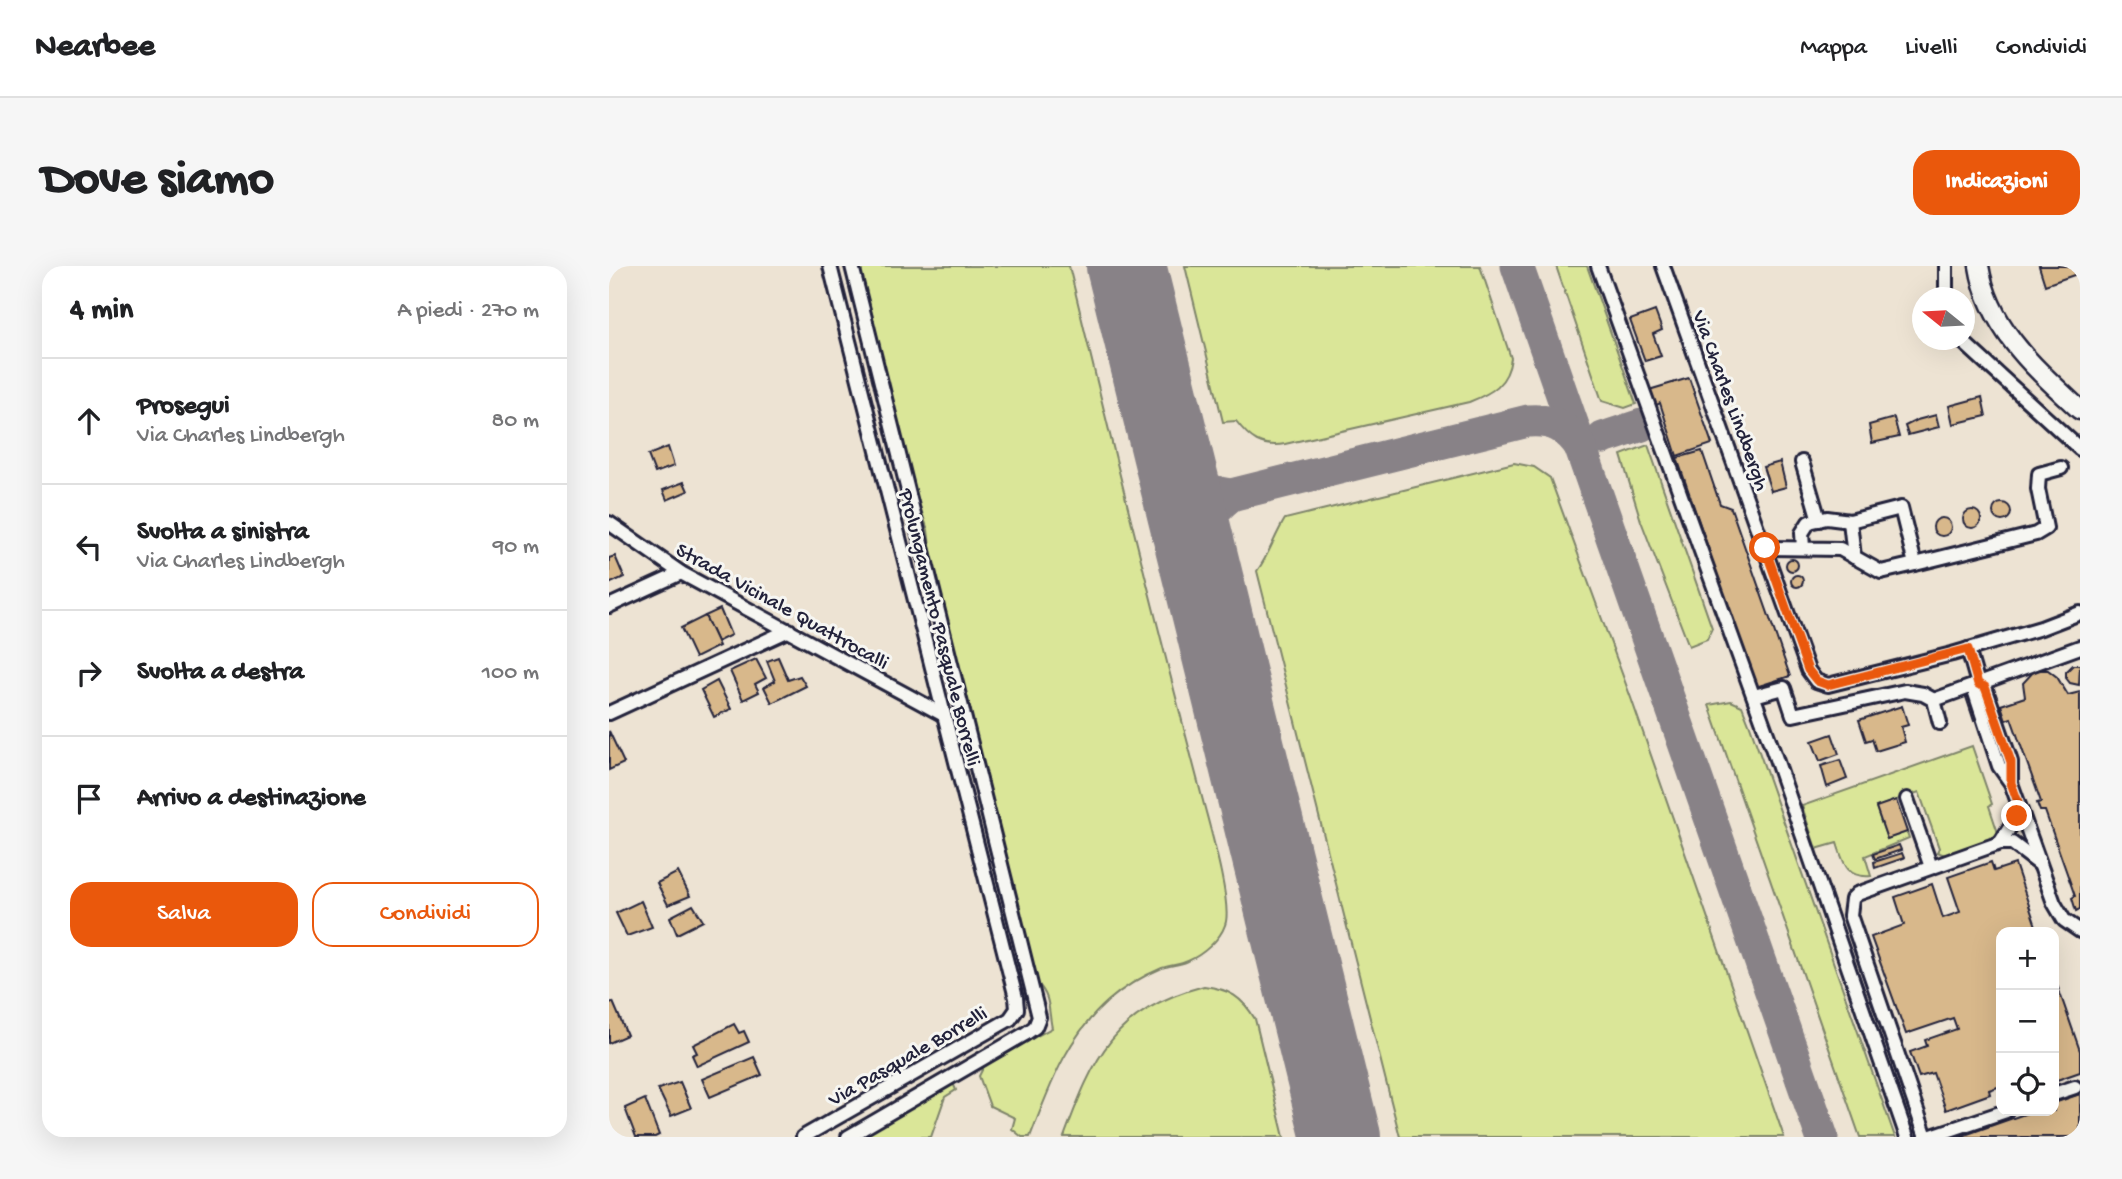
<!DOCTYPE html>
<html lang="it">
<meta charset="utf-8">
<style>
:root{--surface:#fff;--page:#f6f6f6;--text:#202124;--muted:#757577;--line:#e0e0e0;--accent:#ea580c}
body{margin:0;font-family:"Gochi Hand",sans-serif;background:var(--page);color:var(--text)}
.controls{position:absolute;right:21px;bottom:21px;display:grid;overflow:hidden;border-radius:14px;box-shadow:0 7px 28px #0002}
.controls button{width:63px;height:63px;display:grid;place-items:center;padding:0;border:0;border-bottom:2px solid var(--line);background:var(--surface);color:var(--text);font:35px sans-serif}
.compass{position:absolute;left:1303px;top:21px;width:63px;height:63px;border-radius:50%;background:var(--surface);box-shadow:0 7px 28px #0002;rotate:288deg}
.stop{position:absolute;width:21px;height:21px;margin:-16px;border:5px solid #ea580c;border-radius:50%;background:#fff}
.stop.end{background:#ea580c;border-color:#fff;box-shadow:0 2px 7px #0008}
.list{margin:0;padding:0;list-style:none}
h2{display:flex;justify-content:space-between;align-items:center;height:91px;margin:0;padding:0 28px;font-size:30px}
h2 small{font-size:23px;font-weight:400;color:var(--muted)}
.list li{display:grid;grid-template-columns:46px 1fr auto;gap:21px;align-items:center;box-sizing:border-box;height:126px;padding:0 28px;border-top:2px solid var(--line)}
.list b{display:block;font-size:26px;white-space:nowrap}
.list p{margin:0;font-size:23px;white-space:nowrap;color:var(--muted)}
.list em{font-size:23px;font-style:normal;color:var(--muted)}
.actions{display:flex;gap:14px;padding:21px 28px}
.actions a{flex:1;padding:16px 0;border:2px solid var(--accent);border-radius:21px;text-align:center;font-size:24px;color:var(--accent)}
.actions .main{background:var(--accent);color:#fff}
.icon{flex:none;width:38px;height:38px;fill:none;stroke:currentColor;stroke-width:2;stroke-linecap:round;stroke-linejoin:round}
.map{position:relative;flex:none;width:1471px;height:871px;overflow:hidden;border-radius:21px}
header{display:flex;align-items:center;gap:42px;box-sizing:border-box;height:98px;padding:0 35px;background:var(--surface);border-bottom:2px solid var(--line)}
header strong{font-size:33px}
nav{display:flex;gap:38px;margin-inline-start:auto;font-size:24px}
.intro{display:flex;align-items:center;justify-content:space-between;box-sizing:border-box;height:168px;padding:0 42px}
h1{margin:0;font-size:49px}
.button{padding:18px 32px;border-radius:21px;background:var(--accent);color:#fff;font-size:24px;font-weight:700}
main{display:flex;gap:42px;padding:0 42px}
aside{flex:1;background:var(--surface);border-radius:21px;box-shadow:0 7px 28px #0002}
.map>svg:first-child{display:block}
.green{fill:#dae698;stroke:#7e846a;stroke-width:2}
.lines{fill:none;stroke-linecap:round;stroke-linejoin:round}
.taxiway{stroke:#888287;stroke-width:33}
.runway{stroke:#888287;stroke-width:80}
.building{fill:#d8b88b;stroke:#22223b;stroke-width:2}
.minor-casing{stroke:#22223b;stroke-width:18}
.highway-casing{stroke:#22223b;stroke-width:23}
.minor{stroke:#f6f6f2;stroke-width:12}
.highway{stroke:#f6f6f2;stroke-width:18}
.route{stroke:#ea580c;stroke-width:9}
.labels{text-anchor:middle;stroke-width:6;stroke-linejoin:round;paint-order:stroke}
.street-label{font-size:21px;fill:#22223b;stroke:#f6f6f2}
</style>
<header>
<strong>Nearbee</strong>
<nav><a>Mappa</a><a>Livelli</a><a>Condividi</a></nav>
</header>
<div class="intro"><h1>Dove siamo</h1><a class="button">Indicazioni</a></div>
<main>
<aside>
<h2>4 min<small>A piedi · 270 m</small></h2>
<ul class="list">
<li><svg class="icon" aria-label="ahead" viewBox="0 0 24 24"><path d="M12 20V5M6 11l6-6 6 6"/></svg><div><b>Prosegui</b><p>Via Charles Lindbergh</p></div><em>80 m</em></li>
<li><svg class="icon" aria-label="left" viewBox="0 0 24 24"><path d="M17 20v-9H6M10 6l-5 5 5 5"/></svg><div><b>Svolta a sinistra</b><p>Via Charles Lindbergh</p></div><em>90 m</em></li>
<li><svg class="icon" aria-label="right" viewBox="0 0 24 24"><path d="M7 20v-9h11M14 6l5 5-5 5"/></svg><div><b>Svolta a destra</b></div><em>100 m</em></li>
<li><svg class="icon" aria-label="arrive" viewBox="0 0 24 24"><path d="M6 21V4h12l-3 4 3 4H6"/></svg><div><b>Arrivo a destinazione</b></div></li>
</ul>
<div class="actions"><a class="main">Salva</a><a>Condividi</a></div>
</aside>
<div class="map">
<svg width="1471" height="871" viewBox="0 0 1471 871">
<rect width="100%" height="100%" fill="#ede3d3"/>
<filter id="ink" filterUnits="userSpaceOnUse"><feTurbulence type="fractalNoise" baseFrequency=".0143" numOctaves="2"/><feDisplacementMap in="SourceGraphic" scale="14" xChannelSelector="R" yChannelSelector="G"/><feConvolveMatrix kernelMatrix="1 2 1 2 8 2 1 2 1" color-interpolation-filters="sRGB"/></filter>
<g filter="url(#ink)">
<g class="green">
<path d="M 249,0 L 460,0 C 503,179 547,357 594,535 C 600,558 624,640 616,659 C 611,674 593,689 579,695 C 571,699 561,699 553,702 C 534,710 515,721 499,735 C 457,772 441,820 421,871 L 413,871 L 403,863 L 406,852 L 381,840 L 370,810 L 376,798 L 443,762 C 439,744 442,731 429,718 L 324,305 L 319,264 L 299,206 Z"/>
<path d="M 576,0 L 871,0 L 902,92 C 899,118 883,127 860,136 L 676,178 C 652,182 641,173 627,155 L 614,156 Z"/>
<path d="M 947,0 L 978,0 L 1027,138 L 1016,142 L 993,135 Z"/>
<path d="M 1039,179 L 1103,362 L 1098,373 L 1080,380 L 1032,255 L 1012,189 Z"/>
<path d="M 905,197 L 925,201 L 941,212 L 1022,432 L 1175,871 L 791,871 L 648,305 C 660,289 665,271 676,253 Z"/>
<path d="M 1122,435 L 1133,440 L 1141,460 L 1286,871 L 1251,871 L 1100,439 Z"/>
<path d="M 1363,480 L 1383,538 L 1380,540 L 1389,567 L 1384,573 L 1336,589 L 1328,586 L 1330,582 L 1310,526 L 1267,541 L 1278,573 L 1298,566 L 1300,572 L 1256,590 L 1262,610 C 1237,612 1235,598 1228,577 L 1207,583 L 1193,540 Z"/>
<path d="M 595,720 C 620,723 633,731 646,753 L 675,871 L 455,871 C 485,790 505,744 595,720 Z"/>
<path d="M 344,817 L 347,824 L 336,831 L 322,871 L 248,871 Z"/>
</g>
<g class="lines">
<g class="taxiway">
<path d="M 908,0 L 1213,871"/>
<path d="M 994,172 L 1033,159"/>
<path d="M 563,186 C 582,213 586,224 622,229 L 919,155 C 944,153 958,161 972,181"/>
<path d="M 591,299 C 591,265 594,251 622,229"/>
</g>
<path class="runway" d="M 517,0 L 732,871"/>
</g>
<g class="building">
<path d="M 1430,0 L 1471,0 L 1471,7 L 1436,19 Z"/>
<path d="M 1046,45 L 1053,64 L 1044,68 L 1052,90 L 1036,95 L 1021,54 Z"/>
<path d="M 1080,112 L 1103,178 L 1068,190 L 1051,137 L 1046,140 L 1040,124 Z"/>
<path d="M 1373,131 L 1377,150 L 1344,158 L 1340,140 Z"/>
<path d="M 1327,149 L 1330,161 L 1299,169 L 1296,160 L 1308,154 Z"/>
<path d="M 1285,152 L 1290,171 L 1263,177 L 1260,159 Z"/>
<path d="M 59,181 L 65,200 L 46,207 L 39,189 Z"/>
<path d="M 1093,185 L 1111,238 L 1122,242 L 1181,410 L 1147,421 L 1068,192 Z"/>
<path d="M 1171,196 L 1177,221 L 1162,225 L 1154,201 Z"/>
<path d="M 75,216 L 79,225 L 58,234 L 54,224 Z"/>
<circle cx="1393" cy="246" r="9"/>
<circle cx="1363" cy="253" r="9"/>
<circle cx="1333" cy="261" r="9"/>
<path d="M 6,290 L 15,311 L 0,318 L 0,292 Z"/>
<circle cx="1183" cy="299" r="6"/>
<circle cx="1188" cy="315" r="6"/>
<path d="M 111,343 L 122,369 L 108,376 L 96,350 Z"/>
<path d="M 96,350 L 110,380 L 86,392 L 72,362 Z"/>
<path d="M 169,391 L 179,414 L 191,410 L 197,420 L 163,437 L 155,421 L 166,415 L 158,395 Z"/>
<path d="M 147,393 L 157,412 L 146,418 L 150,426 L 134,434 L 121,405 Z"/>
<path d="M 1464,399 L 1471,399 L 1470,419 L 1461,417 L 1457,412 L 1457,406 Z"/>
<path d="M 1426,404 L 1439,404 L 1448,411 L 1459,429 L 1471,426 L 1471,643 L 1467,645 L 1463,632 L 1466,630 L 1436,545 L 1431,545 L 1428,537 L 1432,536 L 1402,452 L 1397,454 L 1392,439 L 1416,431 L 1414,417 Z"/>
<path d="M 108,415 L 122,443 L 105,451 L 92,424 Z"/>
<path d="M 1369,427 L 1377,451 L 1365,455 L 1357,431 Z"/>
<path d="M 1293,440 L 1299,459 L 1292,461 L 1296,476 L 1267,485 L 1263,473 L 1257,475 L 1250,454 Z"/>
<path d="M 0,465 L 15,497 L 0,504 Z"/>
<path d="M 1223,468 L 1230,488 L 1211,495 L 1203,475 Z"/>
<path d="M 1231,494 L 1238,513 L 1218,521 L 1212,500 Z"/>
<path d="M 1287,534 L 1298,566 L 1278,573 L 1267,541 Z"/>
<path d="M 1290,579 L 1292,584 L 1266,593 L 1264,588 Z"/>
<path d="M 1293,587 L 1295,592 L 1266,602 L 1265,596 Z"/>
<path d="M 1382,596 L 1385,605 L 1406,598 L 1429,666 L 1392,666 L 1392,820 L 1380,824 L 1381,828 L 1337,844 L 1324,807 L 1310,811 L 1301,786 L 1318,780 L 1316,774 L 1348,763 L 1344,752 L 1297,768 L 1262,671 L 1295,659 L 1286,631 L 1323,618 L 1334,652 L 1351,646 L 1339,611 Z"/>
<path d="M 69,606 L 81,630 L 59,639 L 48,617 Z"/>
<path d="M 32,635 L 43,661 L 18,670 L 7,647 Z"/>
<path d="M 84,639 L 94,655 L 68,668 L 61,651 Z"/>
<path d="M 1445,710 L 1471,785 L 1471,806 L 1445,815 Z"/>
<path d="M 4,736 L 18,769 L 0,777 L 0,737 Z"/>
<path d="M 125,758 L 130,767 L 135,765 L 140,776 L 88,800 L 83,789 L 88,787 L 84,779 Z"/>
<path d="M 145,791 L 153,809 L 101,831 L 93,813 Z"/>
<path d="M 71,816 L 82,842 L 62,850 L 49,823 Z"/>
<path d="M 1471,828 L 1471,871 L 1350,871 L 1424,845 L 1445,845 L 1445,837 Z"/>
<path d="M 36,833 L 50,869 L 46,871 L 27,871 L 16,842 Z"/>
</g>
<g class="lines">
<g class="minor-casing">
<g id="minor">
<path d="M 989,0 L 1166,490 L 1298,871"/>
<path d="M 1054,0 L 1199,404 L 1207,415 L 1219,419 L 1343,388 L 1432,362 L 1471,347"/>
<path d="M 1337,0 L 1337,32"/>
<path d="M 1352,74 L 1471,183"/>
<path d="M 1193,196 L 1210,254"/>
<path d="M 1241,255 L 1245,291"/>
<path d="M 0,257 L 72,307 L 333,448"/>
<path d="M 1156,282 L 1231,283 L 1272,306 L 1306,298 L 1292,242 L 1241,255 L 1218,252 L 1200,256 L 1193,267 L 1194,282"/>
<path d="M 1306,298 L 1427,268 L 1437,262 L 1429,223 L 1430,208 L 1452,202"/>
<path d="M 0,340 L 72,307"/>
<path d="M 1359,383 L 1369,418 L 1365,424 L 1390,500 L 1402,517 L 1445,637 L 1455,654 L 1471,665"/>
<path d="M 1369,418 L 1376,421 L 1402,496 L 1402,516"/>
<path d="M 1145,430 L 1175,422 L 1184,449 L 1296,425 L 1314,428 L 1325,434"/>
<path d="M 0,447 L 180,364"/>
<path d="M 1331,457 L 1325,434 L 1471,381"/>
<path d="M 1298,533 L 1322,601"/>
<path d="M 1409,540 L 1408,550 L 1391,577 L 1403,577 L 1429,597"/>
<path d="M 1445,828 L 1466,821"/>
<path d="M 194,871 L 401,753 L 408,743 L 407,732 L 221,0"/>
<path d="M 239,871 L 416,768 L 426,761 L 430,751 L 243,0"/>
<path d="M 1317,871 L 1241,649 L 1243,633 L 1248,628 L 1391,577"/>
<path d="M 1320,871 L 1397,845"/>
</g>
</g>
<g class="highway-casing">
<path id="highway" d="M 1370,0 C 1380,63 1427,103 1471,144"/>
</g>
<use href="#minor" class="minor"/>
<use href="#highway" class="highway"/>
</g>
</g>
<g class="lines" filter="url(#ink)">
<path class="route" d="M 1156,282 L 1199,404 L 1208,415 L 1219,419 L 1359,383 L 1369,418 L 1376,421 L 1402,496 L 1402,517 L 1409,536 L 1408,550"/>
</g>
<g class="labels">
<g class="street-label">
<text transform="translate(1123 134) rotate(70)" y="7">Via Charles Lindbergh</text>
<text transform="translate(174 339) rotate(29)" y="7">Strada Vicinale Quattrocalli</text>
<text transform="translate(332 361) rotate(76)" y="7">Prolungamento Pasquale Borrelli</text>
<text transform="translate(298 789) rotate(-30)" y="7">Via Pasquale Borrelli</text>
</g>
</g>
</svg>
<div class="controls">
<button>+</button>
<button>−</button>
<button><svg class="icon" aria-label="locate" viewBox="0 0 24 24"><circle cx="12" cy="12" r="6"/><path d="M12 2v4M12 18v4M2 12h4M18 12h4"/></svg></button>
</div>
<svg class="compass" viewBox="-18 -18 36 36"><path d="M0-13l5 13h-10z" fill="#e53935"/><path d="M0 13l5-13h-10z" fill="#757577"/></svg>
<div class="stop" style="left:1156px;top:282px"></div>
<div class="stop end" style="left:1408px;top:550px"></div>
</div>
</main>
